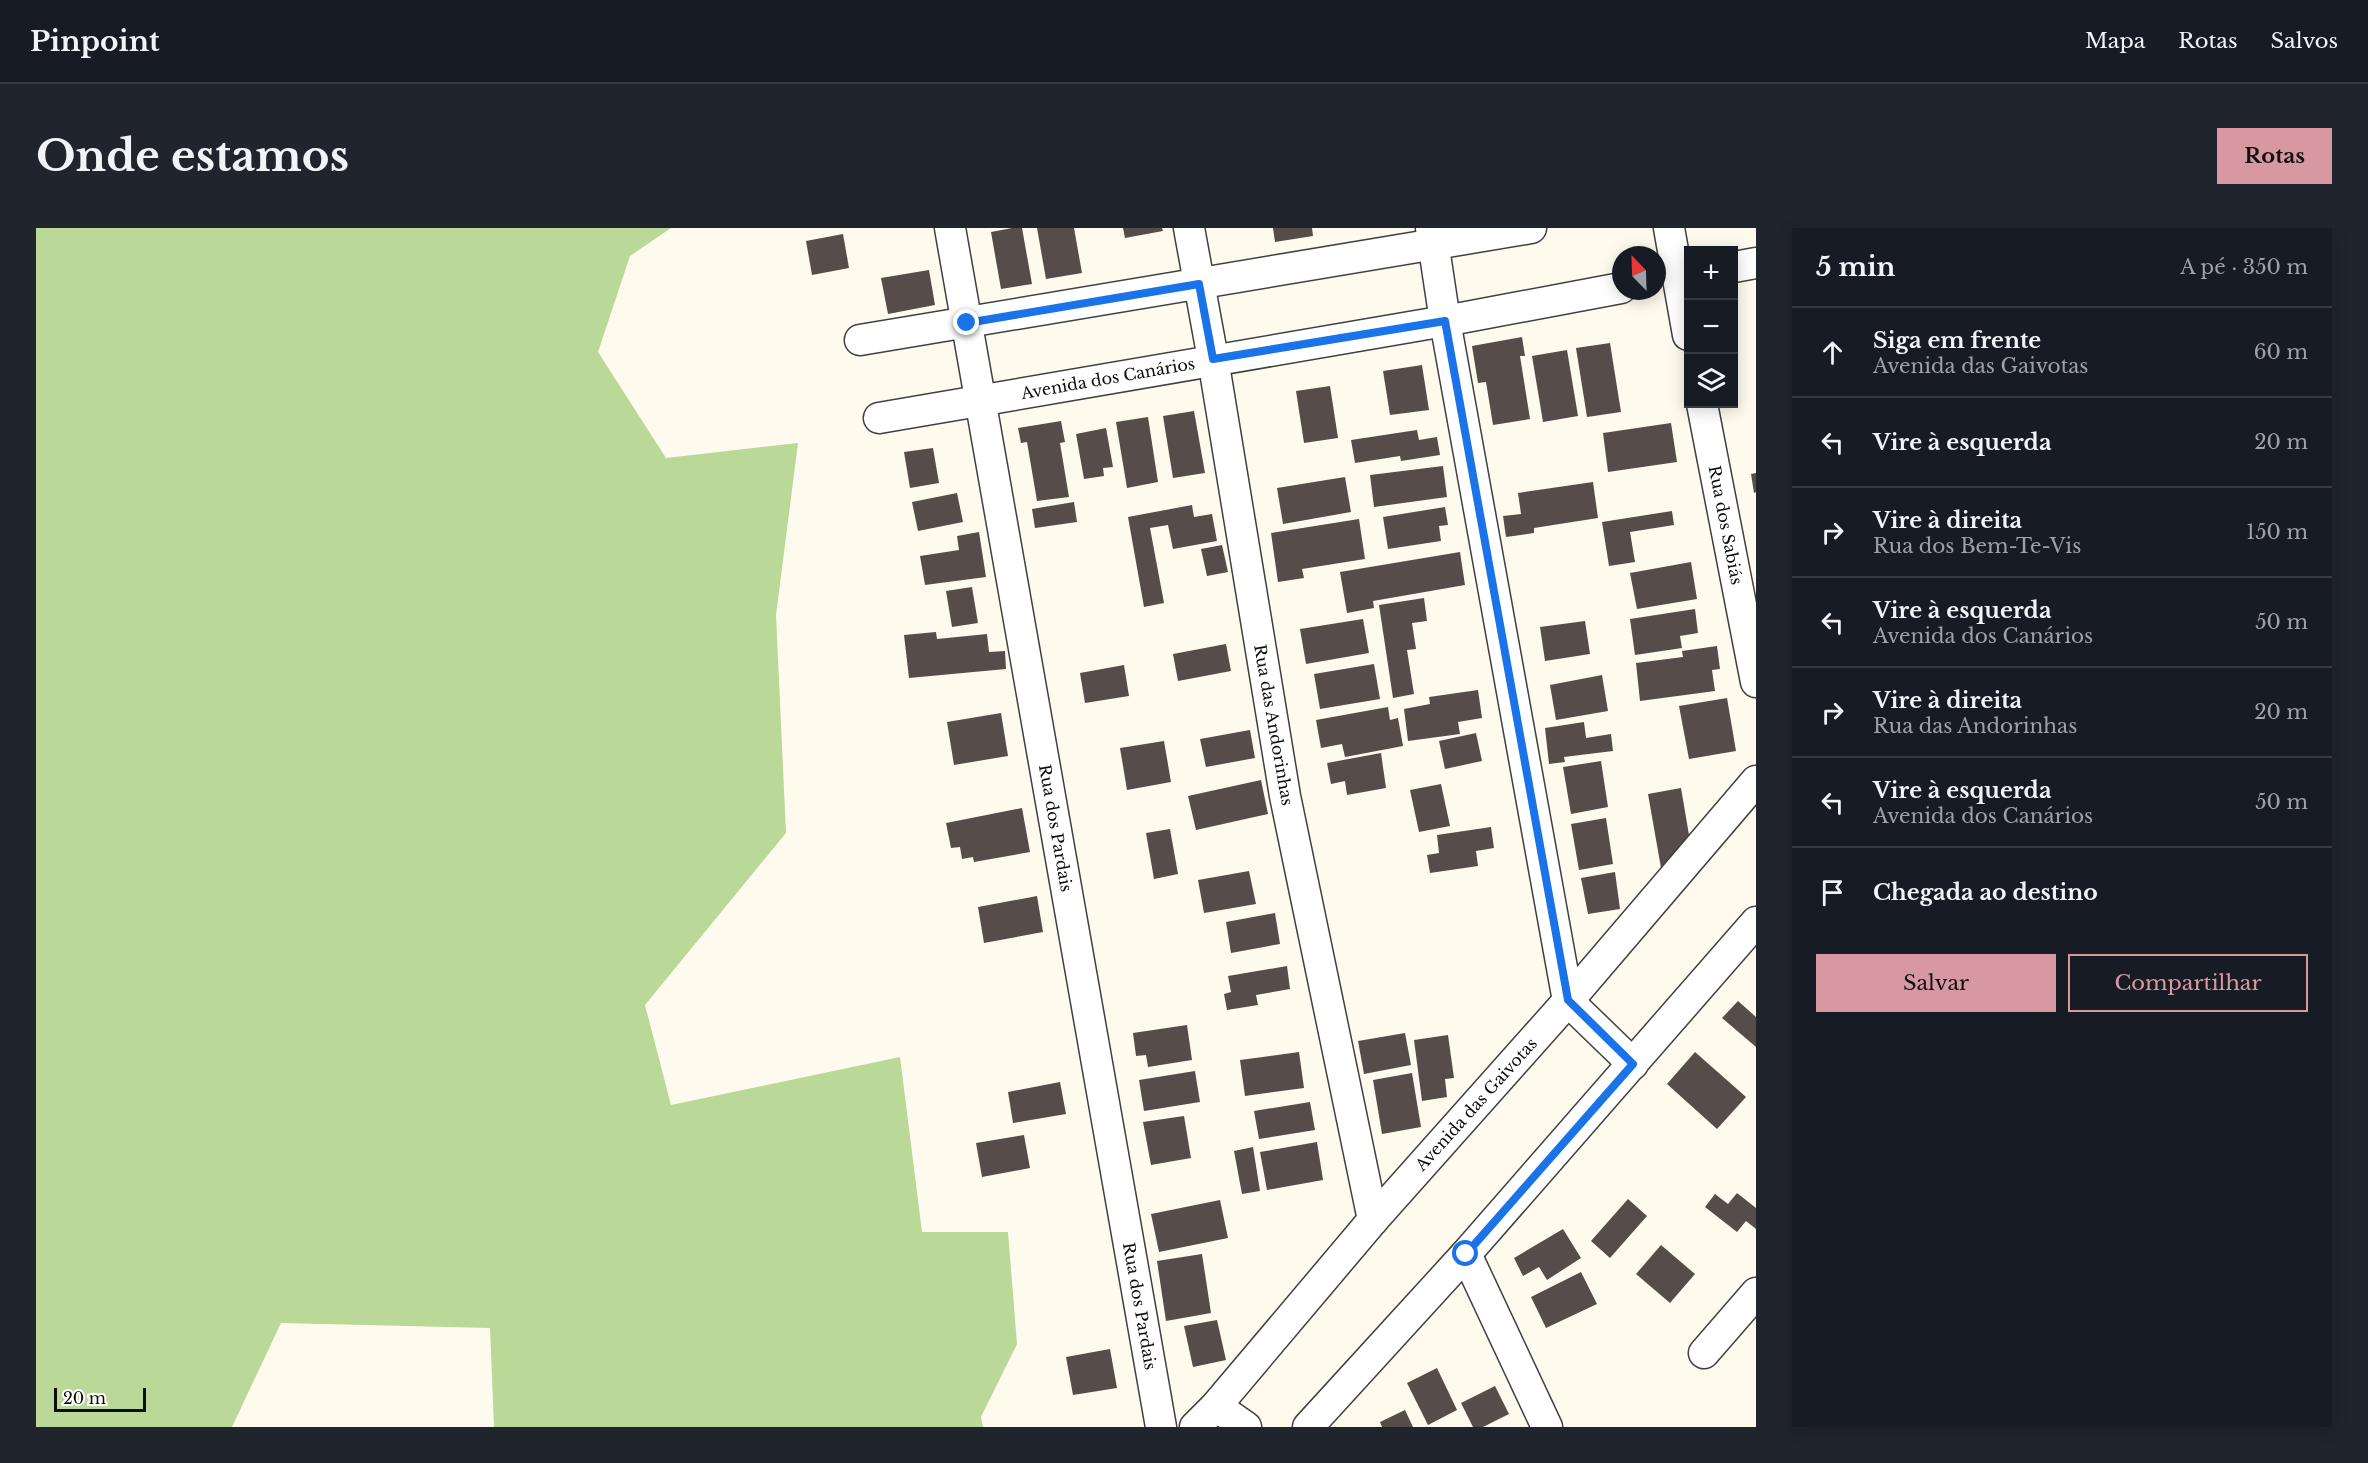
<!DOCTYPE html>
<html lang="pt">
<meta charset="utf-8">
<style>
:root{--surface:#171b24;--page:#20242c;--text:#f1f3f6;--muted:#9ea1a6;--line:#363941;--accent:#d898a2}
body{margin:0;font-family:"Libre Baskerville",serif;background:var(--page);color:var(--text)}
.controls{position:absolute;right:18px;top:18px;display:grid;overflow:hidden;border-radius:0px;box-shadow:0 3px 15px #0003}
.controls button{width:54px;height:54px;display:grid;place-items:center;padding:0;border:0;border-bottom:2px solid var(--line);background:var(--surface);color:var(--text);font:30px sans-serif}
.compass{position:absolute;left:1576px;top:18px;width:54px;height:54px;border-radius:50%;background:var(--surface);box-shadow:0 3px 15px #0003;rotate:337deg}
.scale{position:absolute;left:18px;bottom:15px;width:92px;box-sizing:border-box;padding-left:6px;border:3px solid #0d0d0d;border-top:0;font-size:16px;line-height:21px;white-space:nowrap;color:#0d0d0d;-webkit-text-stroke:4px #fff;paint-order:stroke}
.stop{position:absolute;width:18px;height:18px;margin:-14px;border:4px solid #1a73e8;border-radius:50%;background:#fff}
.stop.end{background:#1a73e8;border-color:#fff;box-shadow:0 2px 6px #0008}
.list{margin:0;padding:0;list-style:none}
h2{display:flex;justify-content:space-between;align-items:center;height:78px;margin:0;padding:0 24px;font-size:26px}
h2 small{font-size:20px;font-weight:400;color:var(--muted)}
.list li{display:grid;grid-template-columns:39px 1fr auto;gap:18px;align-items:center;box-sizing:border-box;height:90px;padding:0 24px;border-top:2px solid var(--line)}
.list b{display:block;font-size:22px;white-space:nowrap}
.list p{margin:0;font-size:20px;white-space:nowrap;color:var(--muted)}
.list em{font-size:20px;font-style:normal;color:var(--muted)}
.actions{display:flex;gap:12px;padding:18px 24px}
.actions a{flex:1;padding:14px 0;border:2px solid var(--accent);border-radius:0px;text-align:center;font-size:21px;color:var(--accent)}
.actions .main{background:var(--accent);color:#111}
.icon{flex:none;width:33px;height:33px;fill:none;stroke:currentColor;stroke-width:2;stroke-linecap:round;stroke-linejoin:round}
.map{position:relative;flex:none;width:1720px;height:1199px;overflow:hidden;border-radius:0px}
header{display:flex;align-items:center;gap:36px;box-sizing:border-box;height:84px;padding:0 30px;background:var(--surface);border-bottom:2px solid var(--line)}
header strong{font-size:28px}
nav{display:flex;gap:33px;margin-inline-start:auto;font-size:21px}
.intro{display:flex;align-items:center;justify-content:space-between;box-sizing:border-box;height:144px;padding:0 36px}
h1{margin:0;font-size:42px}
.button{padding:15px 27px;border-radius:0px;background:var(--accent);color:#111;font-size:21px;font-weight:700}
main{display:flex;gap:36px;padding:0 36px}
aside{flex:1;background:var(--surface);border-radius:0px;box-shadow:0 3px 15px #0003}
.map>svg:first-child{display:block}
.forest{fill:#bad898}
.building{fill:#564d4a}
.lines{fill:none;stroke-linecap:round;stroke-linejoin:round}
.minor-casing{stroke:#404040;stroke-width:33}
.minor{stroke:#fff;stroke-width:30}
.route{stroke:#1a73e8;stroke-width:8}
.labels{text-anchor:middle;stroke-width:6;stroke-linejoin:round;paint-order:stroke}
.street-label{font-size:16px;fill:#0d0d0d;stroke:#fff}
</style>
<header>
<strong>Pinpoint</strong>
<nav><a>Mapa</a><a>Rotas</a><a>Salvos</a></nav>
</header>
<div class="intro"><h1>Onde estamos</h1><a class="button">Rotas</a></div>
<main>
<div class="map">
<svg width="1720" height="1199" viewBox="0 0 1720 1199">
<rect width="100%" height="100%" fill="#fffaee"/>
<path class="forest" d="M 0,0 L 635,0 L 594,28 L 562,124 L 630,230 L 762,215 L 740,387 L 750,605 L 609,777 L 635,877 L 864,829 L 886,1004 L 972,1004 L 981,1116 L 945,1189 L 947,1199 L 458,1199 L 454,1100 L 245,1095 L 196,1199 L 0,1199 Z"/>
<g class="building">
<path d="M 976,0 L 986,0 L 996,56 L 965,61 L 955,4 Z"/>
<path d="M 1001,0 L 1038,0 L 1046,45 L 1010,51 Z"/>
<path d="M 1087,0 L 1126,0 L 1127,3 L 1089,10 Z"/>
<path d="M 1237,0 L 1276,0 L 1277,8 L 1239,14 Z"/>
<path d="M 807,6 L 813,40 L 776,47 L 770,13 Z"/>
<path d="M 893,42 L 899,77 L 852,86 L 845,50 Z"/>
<path d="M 1486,109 L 1489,128 L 1484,128 L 1494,191 L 1457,197 L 1450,154 L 1442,155 L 1436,118 Z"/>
<path d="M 1574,115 L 1585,184 L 1551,189 L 1540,120 Z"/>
<path d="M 1531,122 L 1542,188 L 1507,194 L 1496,128 Z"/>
<path d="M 1386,137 L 1393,182 L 1354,187 L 1347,143 Z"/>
<path d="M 1294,158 L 1302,210 L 1268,215 L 1260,163 Z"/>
<path d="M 1158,183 L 1169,245 L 1137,250 L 1127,188 Z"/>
<path d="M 1112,189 L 1122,254 L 1091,260 L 1080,194 Z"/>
<path d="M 1025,193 L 1029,214 L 1024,215 L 1033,269 L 1001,273 L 991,214 L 985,215 L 982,200 Z"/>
<path d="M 1635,195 L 1641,234 L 1572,244 L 1567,205 Z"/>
<path d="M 1070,200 L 1077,239 L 1067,240 L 1068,248 L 1048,251 L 1040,206 Z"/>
<path d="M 1381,202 L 1383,212 L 1401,209 L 1404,227 L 1365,233 L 1364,228 L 1319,235 L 1315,212 Z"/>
<path d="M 897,220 L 903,255 L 874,260 L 868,224 Z"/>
<path d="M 1407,238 L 1411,269 L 1338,279 L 1334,247 Z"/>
<path d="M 1720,245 L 1720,264 L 1718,265 L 1715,246 Z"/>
<path d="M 1309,249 L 1315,284 L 1247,296 L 1241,260 Z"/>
<path d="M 1557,254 L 1562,290 L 1498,300 L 1498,305 L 1470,309 L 1467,288 L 1485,286 L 1482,265 Z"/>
<path d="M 921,265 L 927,294 L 882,303 L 876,274 Z"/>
<path d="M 1038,274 L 1041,294 L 999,300 L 996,281 Z"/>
<path d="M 1156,277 L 1158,289 L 1176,286 L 1181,313 L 1137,321 L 1132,297 L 1114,300 L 1128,375 L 1108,379 L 1092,289 Z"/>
<path d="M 1409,279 L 1412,297 L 1403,298 L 1405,313 L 1352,321 L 1347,289 Z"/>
<path d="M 1636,283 L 1638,297 L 1594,304 L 1599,334 L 1573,338 L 1566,294 Z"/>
<path d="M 1323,291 L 1329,331 L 1266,341 L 1268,350 L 1242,354 L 1235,305 Z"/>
<path d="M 943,304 L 950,349 L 889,357 L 884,328 L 923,322 L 921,308 Z"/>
<path d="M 1186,317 L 1192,344 L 1171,348 L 1165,321 Z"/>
<path d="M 1424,324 L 1429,357 L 1337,373 L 1338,380 L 1311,385 L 1304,344 Z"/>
<path d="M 1655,334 L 1661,371 L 1601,381 L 1594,345 Z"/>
<path d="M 936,359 L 942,395 L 916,399 L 910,363 Z"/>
<path d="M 1388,370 L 1391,393 L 1376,395 L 1380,421 L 1371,422 L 1378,466 L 1357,470 L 1343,377 Z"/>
<path d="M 1659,381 L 1662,405 L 1644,408 L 1646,420 L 1599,427 L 1594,391 Z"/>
<path d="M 1327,391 L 1333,425 L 1270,436 L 1264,401 Z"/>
<path d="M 1549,393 L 1554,426 L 1509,433 L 1504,399 Z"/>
<path d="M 900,404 L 901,411 L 951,406 L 953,424 L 969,423 L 970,441 L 873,450 L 868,407 Z"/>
<path d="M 1190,416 L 1195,443 L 1142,453 L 1137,426 Z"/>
<path d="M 1681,418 L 1684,441 L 1676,442 L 1679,463 L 1604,473 L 1600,435 L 1647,429 L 1646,423 Z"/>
<path d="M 1338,436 L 1344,471 L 1284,481 L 1278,446 Z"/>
<path d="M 1088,437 L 1093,468 L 1049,475 L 1044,445 Z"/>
<path d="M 1566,447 L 1572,483 L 1520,492 L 1514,457 Z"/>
<path d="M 1442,462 L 1446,490 L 1422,494 L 1424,506 L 1372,513 L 1368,481 L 1394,476 L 1393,469 Z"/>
<path d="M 1691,470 L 1700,523 L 1653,531 L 1643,478 Z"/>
<path d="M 1352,479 L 1354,492 L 1362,490 L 1367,518 L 1309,529 L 1306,516 L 1285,520 L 1280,492 Z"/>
<path d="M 965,485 L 972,528 L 918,537 L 911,494 Z"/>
<path d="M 1548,494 L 1550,510 L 1575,506 L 1577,523 L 1528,529 L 1529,534 L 1513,536 L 1509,500 Z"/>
<path d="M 1214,502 L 1219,530 L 1170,539 L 1164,511 Z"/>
<path d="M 1440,505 L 1446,533 L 1409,541 L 1403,513 Z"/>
<path d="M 1128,513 L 1135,554 L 1091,562 L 1084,520 Z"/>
<path d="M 1345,525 L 1350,560 L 1311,567 L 1309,553 L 1295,556 L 1291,535 Z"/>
<path d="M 1565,533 L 1572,579 L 1535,586 L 1527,539 Z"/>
<path d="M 1225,552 L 1232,586 L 1160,602 L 1152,568 Z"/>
<path d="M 1405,556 L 1414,598 L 1383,604 L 1374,562 Z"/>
<path d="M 1645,560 L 1653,607 L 1625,640 L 1612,566 Z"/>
<path d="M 986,580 L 994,624 L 938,634 L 937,629 L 926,631 L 924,619 L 915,620 L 910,595 Z"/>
<path d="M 1570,590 L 1577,636 L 1543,642 L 1535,596 Z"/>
<path d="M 1455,599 L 1458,620 L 1440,623 L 1442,638 L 1394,645 L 1391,627 L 1403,625 L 1401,607 Z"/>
<path d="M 1134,601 L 1142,646 L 1118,651 L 1110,605 Z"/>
<path d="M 1213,643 L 1220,676 L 1168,685 L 1162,652 Z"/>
<path d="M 1579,644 L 1584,681 L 1552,686 L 1545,650 Z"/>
<path d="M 1001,668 L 1007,704 L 948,715 L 942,679 Z"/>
<path d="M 1239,685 L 1244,716 L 1195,725 L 1190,694 Z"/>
<path d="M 1251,738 L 1254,761 L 1220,767 L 1222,777 L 1191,782 L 1188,766 L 1195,764 L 1192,748 Z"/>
<path d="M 1702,773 L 1720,789 L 1720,819 L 1686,790 Z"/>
<path d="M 1151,797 L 1156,832 L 1112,839 L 1110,827 L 1100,828 L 1097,805 Z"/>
<path d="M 1369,805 L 1375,837 L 1328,846 L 1322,813 Z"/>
<path d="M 1412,807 L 1418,850 L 1409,851 L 1411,869 L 1386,873 L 1378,812 Z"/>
<path d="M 1263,824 L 1268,860 L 1209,868 L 1204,832 Z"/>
<path d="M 1659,824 L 1710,869 L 1681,901 L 1631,856 Z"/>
<path d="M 1159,843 L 1164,874 L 1108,883 L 1103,852 Z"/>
<path d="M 1376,845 L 1385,899 L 1346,906 L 1337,852 Z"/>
<path d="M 1024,854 L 1030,886 L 977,895 L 972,864 Z"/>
<path d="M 1274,874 L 1279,902 L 1223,911 L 1218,883 Z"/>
<path d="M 1148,888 L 1155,930 L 1115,937 L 1107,894 Z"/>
<path d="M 988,907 L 994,940 L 946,949 L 940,915 Z"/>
<path d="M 1281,914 L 1287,952 L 1231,962 L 1224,924 Z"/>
<path d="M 1217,919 L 1224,963 L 1206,966 L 1198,923 Z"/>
<path d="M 1701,965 L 1720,980 L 1720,1001 L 1710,993 L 1701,1004 L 1669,979 L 1679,966 L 1692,976 Z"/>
<path d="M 1592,971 L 1611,988 L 1574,1030 L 1555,1013 Z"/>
<path d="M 1184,972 L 1192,1010 L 1123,1024 L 1115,986 Z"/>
<path d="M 1527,1001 L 1545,1030 L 1511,1052 L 1503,1039 L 1487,1048 L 1478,1030 Z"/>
<path d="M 1625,1017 L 1659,1046 L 1634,1075 L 1600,1046 Z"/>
<path d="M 1166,1026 L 1175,1085 L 1130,1093 L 1121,1033 Z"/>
<path d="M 1545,1044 L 1561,1076 L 1510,1100 L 1495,1069 Z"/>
<path d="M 1181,1092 L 1190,1132 L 1157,1139 L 1148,1098 Z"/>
<path d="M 1074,1121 L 1081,1160 L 1037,1167 L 1030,1129 Z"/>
<path d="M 1401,1140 L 1421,1182 L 1392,1197 L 1371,1155 Z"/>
<path d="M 1459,1158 L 1473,1186 L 1447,1199 L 1437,1199 L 1425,1175 Z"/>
<path d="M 1369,1182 L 1377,1199 L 1346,1199 L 1344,1194 Z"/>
</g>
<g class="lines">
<g class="minor-casing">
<g id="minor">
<path d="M 914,0 L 1125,1199"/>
<path d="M 1153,0 L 1177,131 L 1249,568 L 1337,992"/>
<path d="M 1395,0 L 1409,93 L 1532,773 L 1597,836"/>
<path d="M 1633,0 L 1652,107"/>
<path d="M 1698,39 L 1720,35"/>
<path d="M 824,112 L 1495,0"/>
<path d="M 1666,176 L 1720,454"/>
<path d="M 843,190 L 1409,93 L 1585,60"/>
<path d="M 1430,1026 L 1511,1199"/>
<path d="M 1668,1125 L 1720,1065"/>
<path d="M 1180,1178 L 1210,1199"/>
<path d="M 1159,1199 L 1180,1178 L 1337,992 L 1532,773 L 1720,553"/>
<path d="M 1272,1199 L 1430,1026 L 1720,694"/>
</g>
</g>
<use href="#minor" class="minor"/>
</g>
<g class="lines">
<path class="route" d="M 931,95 L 1163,56 L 1177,131 L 1409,93 L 1532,772 L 1597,836 L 1430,1026"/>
</g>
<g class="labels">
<g class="street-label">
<text transform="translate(1072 150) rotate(-10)" y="6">Avenida dos Canários</text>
<text transform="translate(1690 297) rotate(79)" y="6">Rua dos Sabiás</text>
<text transform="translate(1238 497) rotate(80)" y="6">Rua das Andorinhas</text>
<text transform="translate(1020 600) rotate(80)" y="6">Rua dos Pardais</text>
<text transform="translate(1440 876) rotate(-48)" y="6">Avenida das Gaivotas</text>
<text transform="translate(1104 1078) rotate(80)" y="6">Rua dos Pardais</text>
</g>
</g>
</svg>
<div class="controls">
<button>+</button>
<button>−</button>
<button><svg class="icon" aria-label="layers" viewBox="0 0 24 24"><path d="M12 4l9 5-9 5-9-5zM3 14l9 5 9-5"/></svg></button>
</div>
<svg class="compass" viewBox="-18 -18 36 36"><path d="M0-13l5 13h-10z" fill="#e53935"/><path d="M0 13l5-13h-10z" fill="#9ea1a6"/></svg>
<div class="scale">20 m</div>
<div class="stop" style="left:1430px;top:1026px"></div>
<div class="stop end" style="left:931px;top:95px"></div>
</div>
<aside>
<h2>5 min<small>A pé · 350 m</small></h2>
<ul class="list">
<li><svg class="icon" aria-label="ahead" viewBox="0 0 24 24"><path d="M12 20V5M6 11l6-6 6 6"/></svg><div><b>Siga em frente</b><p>Avenida das Gaivotas</p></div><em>60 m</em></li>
<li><svg class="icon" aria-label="left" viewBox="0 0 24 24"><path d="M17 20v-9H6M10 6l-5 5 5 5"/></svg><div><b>Vire à esquerda</b></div><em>20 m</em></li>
<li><svg class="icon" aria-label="right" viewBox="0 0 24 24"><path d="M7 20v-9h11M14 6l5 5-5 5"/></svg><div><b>Vire à direita</b><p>Rua dos Bem-Te-Vis</p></div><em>150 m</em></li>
<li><svg class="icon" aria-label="left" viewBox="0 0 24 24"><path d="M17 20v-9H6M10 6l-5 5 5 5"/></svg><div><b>Vire à esquerda</b><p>Avenida dos Canários</p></div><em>50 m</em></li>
<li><svg class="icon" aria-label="right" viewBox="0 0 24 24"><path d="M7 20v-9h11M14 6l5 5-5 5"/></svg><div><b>Vire à direita</b><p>Rua das Andorinhas</p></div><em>20 m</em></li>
<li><svg class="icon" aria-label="left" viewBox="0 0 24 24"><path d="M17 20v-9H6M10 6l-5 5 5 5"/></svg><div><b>Vire à esquerda</b><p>Avenida dos Canários</p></div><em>50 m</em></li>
<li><svg class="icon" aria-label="arrive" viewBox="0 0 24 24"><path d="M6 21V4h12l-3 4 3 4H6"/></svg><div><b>Chegada ao destino</b></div></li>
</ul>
<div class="actions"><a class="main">Salvar</a><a>Compartilhar</a></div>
</aside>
</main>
